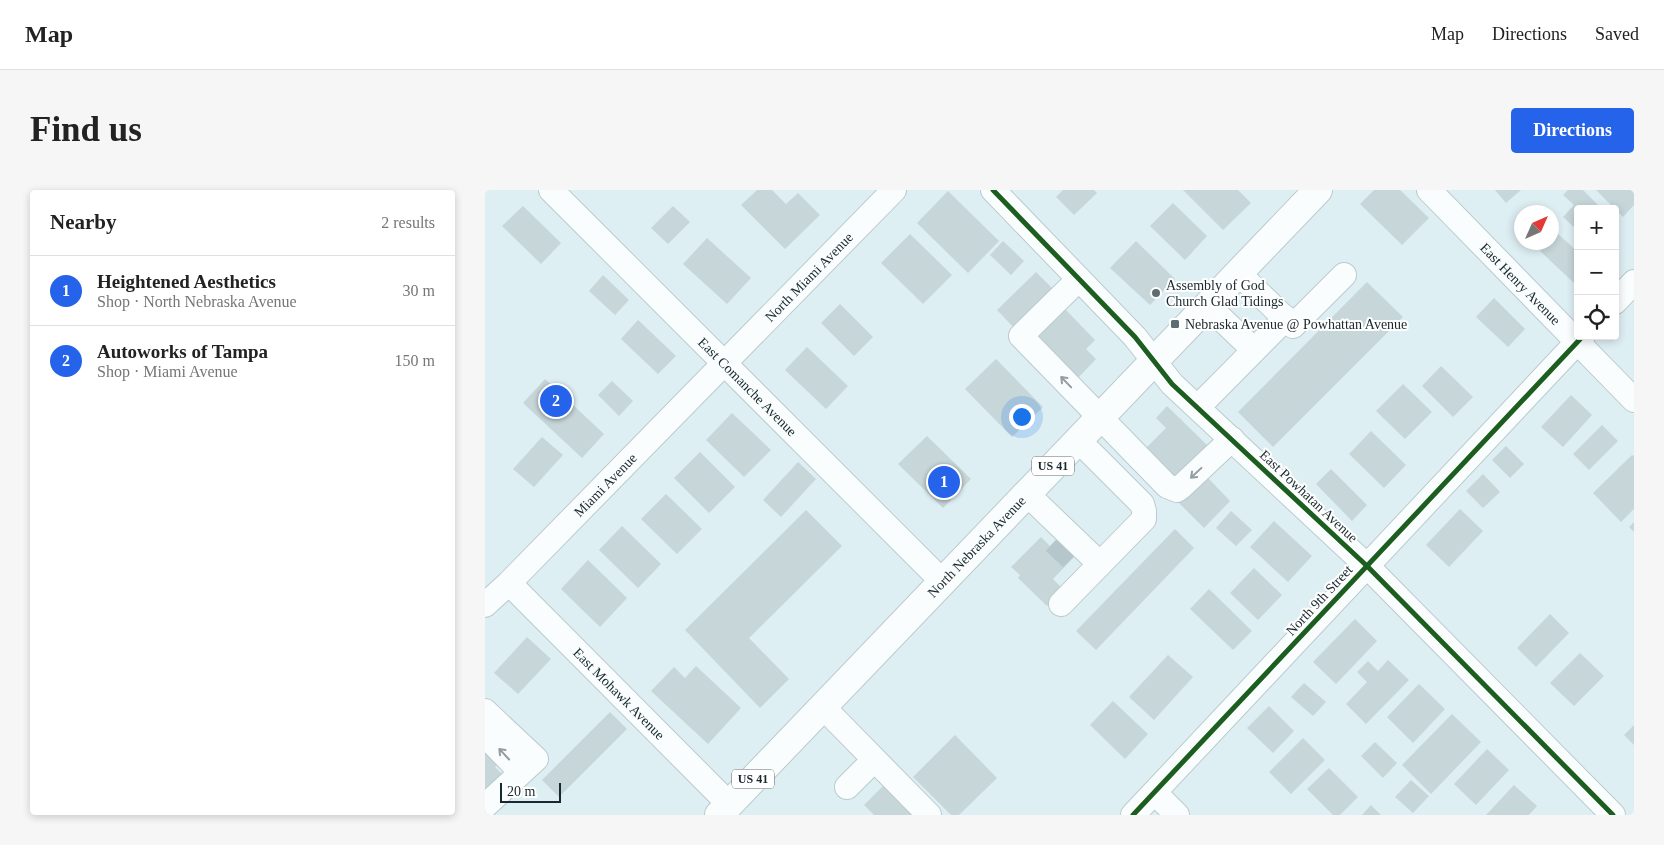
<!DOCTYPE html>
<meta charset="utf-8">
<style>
:root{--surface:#fff;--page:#f6f6f6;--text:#222;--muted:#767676;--line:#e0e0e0;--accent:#2563eb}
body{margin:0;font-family:"Times New Roman",serif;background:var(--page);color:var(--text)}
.controls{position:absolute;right:15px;top:15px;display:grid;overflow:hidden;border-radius:5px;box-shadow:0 2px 8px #0003}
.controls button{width:45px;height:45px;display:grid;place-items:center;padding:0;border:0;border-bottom:1px solid var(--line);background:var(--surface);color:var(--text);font:25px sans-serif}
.compass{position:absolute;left:1029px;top:15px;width:45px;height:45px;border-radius:50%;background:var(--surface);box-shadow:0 2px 8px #0003;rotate:45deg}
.scale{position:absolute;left:15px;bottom:12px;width:61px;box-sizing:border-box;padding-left:5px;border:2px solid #18282c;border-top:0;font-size:14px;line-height:18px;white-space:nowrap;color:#18282c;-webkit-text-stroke:4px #fff;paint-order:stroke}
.you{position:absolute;left:536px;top:226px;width:18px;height:18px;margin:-12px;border:4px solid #fff;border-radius:50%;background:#1a73e8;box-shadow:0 0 0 8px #1a73e833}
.badge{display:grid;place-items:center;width:32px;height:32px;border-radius:50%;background:var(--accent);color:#fff;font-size:16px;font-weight:700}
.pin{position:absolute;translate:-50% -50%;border:2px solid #fff;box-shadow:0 1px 5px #0006}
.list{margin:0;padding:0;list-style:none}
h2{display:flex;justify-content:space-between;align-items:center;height:65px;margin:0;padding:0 20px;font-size:21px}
h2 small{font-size:16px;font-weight:400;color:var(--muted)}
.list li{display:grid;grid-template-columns:32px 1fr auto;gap:15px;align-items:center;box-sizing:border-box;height:70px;padding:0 20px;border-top:1px solid var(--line)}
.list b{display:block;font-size:19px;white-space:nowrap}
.list p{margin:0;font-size:16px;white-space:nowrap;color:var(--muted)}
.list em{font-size:16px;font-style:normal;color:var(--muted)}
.icon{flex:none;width:28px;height:28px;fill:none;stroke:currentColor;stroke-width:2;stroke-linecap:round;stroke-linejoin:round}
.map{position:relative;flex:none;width:1149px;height:625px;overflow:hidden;border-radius:5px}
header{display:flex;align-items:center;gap:30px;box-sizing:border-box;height:70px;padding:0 25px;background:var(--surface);border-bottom:1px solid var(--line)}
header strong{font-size:24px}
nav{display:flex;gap:28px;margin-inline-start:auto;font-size:18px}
.intro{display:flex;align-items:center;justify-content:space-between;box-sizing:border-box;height:120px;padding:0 30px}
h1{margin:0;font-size:35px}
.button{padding:12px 22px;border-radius:5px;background:var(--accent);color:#fff;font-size:18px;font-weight:700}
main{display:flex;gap:30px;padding:0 30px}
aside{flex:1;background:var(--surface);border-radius:5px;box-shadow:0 2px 8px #0003}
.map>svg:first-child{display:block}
.building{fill:#c6d6d9}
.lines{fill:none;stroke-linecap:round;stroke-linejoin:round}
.minor-tunnel{stroke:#b6c7cc;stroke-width:24;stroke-dasharray:24 12;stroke-linecap:butt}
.minor-casing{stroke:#bbcacf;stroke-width:26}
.major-casing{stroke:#bbcacf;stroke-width:30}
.minor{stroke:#fafdfd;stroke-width:24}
.major{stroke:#fafdfd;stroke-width:28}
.cycleway-casing{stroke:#fff;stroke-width:8}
.cycleway{stroke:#1b5e20;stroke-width:5}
.oneway{stroke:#949d9f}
.poi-dot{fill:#5d6e72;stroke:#fff;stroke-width:2}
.labels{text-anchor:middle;stroke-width:4;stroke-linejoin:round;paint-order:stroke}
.shield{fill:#fff;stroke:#5d686b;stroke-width:1}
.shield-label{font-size:12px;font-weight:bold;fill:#18282c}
.street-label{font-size:14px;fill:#18282c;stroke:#fff}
.poi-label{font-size:14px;fill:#18282c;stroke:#fff;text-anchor:start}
</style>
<header>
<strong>Map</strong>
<nav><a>Map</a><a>Directions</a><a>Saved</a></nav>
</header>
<div class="intro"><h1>Find us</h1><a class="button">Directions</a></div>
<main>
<aside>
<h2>Nearby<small>2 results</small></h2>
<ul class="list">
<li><span class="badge">1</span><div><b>Heightened Aesthetics</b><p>Shop · North Nebraska Avenue</p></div><em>30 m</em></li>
<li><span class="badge">2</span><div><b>Autoworks of Tampa</b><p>Shop · Miami Avenue</p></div><em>150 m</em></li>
</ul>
</aside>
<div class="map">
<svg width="1149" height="625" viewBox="0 0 1149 625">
<rect width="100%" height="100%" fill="#deeff4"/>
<g class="building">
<path d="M 272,0 L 287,0 L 301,14 L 313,3 L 335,25 L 300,59 L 256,15 Z"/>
<path d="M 578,0 L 609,0 L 612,3 L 589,25 L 571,7 Z"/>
<path d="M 698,0 L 753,0 L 766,13 L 738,40 Z"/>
<path d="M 889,0 L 915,0 L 944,28 L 917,55 L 875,14 Z"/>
<path d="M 1010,0 L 1036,0 L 1021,13 Z"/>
<path d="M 1083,0 L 1098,0 L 1117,19 L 1093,19 L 1093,41 L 1078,27 L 1089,15 L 1078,5 Z"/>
<path d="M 1111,0 L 1149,0 L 1149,15 L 1138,27 Z"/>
<path d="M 463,1 L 514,51 L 483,83 L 432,33 Z"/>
<path d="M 688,13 L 722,46 L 700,70 L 665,36 Z"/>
<path d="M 38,16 L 76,53 L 56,74 L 17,36 Z"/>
<path d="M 188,16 L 205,32 L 183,54 L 166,38 Z"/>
<path d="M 1072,43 L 1093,62 L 1093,89 L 1089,93 L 1055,61 L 1063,52 L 1066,52 L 1066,49 Z"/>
<path d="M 425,44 L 467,85 L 438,114 L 396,73 Z"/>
<path d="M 222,48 L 266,88 L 242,114 L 198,74 Z"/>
<path d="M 518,51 L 539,71 L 526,85 L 505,65 Z"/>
<path d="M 651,51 L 690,89 L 665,115 L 625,78 Z"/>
<path d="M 551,82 L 571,102 L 532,141 L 512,120 Z"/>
<path d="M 118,85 L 144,110 L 130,125 L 104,101 Z"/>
<path d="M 882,92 L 918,127 L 788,257 L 753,222 Z"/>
<path d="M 1009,108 L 1040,139 L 1023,157 L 991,127 Z"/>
<path d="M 355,114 L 388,147 L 369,166 L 336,133 Z"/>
<path d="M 579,118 L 610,150 L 601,159 L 611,169 L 593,188 L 551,145 Z"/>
<path d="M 153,130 L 191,166 L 173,184 L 136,149 Z"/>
<path d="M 322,157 L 363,196 L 341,219 L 300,180 Z"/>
<path d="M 511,169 L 558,217 L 527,247 L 480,199 Z"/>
<path d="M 956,176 L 988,207 L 968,227 L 937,196 Z"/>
<path d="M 60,189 L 119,244 L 97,268 L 38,213 Z"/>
<path d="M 127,191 L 148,211 L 134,226 L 113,205 Z"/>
<path d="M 918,194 L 947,222 L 920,249 L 891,221 Z"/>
<path d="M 1086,205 L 1107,225 L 1078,257 L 1056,237 Z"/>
<path d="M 682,216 L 723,256 L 688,292 L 657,262 L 681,238 L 671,228 Z"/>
<path d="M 247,223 L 286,260 L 259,287 L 221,250 Z"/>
<path d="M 1117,235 L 1133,251 L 1104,280 L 1088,264 Z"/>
<path d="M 886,241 L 921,275 L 899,298 L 864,264 Z"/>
<path d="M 442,246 L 486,289 L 458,318 L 413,274 Z"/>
<path d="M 57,247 L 78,265 L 49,297 L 28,279 Z"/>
<path d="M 1021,256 L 1039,274 L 1025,288 L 1007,270 Z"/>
<path d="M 215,262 L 250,297 L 224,323 L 189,288 Z"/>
<path d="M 1147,265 L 1149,266 L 1149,319 L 1136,332 L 1108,303 Z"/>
<path d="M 313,272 L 331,289 L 296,327 L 278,310 Z"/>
<path d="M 846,279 L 882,315 L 867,331 L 831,294 Z"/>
<path d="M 998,284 L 1015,302 L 998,318 L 981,301 Z"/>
<path d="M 721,286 L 745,311 L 719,338 L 694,313 Z"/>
<path d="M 181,304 L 217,339 L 192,364 L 156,329 Z"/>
<path d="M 975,319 L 998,341 L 964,377 L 941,355 Z"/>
<path d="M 321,320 L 357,356 L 264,448 L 304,489 L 275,518 L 200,440 Z"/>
<path d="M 746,321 L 767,340 L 751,356 L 731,338 Z"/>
<path d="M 789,331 L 827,366 L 803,392 L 765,357 Z"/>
<path d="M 1149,332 L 1149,342 L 1144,337 Z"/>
<path d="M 137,336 L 176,374 L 153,398 L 114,360 Z"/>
<path d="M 690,339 L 709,358 L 611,460 L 591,441 Z"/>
<path d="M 575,346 L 593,363 L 568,389 L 579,400 L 562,416 L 533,388 L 535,385 L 526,377 L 556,347 L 565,356 Z"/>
<path d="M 103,370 L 142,408 L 115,437 L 76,399 Z"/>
<path d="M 769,378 L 797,405 L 773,430 L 745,403 Z"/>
<path d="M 724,399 L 767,441 L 748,460 L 705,419 Z"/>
<path d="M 1065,424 L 1084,443 L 1051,477 L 1032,458 Z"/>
<path d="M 870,429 L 892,451 L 851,494 L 828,472 Z"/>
<path d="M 42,447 L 66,469 L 33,504 L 9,483 Z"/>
<path d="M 1095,463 L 1119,486 L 1089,516 L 1065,493 Z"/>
<path d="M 683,465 L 708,487 L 669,530 L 644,507 Z"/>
<path d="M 903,470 L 924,490 L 881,534 L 861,514 L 882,492 L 872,482 L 883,471 L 893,481 Z"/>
<path d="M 211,476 L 256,518 L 223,554 L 166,501 L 189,477 L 200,488 Z"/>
<path d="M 819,493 L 841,512 L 828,526 L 806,507 Z"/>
<path d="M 934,494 L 960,519 L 928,553 L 902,527 Z"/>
<path d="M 628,511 L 663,544 L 640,569 L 605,535 Z"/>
<path d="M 784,516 L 809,541 L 788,563 L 762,538 Z"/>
<path d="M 125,522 L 142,539 L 74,607 L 57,590 Z"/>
<path d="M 967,524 L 996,552 L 946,604 L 917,575 Z"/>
<path d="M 1149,535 L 1149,555 L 1139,545 Z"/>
<path d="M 470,545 L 512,588 L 474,625 L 466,625 L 428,587 Z"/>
<path d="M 818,548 L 840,570 L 806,604 L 784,582 Z"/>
<path d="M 890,552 L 912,573 L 898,588 L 876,566 Z"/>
<path d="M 0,556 L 16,572 L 10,577 L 19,586 L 0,606 Z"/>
<path d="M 1002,559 L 1024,580 L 991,615 L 969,594 Z"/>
<path d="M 844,578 L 873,607 L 855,625 L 848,625 L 822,599 Z"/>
<path d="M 926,590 L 944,606 L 928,623 L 910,607 Z"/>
<path d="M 399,595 L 429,625 L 389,625 L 379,615 Z"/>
<path d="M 1029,595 L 1052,616 L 1044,625 L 1001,625 Z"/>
<path d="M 886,615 L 896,625 L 877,625 Z"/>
</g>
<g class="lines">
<path class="minor-tunnel" d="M 569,352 L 587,369"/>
<g class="minor-casing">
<g id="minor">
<path id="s1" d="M 66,0 L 458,392"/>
<path d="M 508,0 L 650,147 L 687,194 L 882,376 L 1128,625"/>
<path id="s2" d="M 944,0 L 1149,210"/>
<path d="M 753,83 L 808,136 L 859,85"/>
<path d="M 594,89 L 536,146 L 682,296 L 692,300 L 696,297 L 747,249"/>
<path d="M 1130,112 L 1149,92"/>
<path d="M 722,115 L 769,160"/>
<path d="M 713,217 L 801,128"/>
<path d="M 542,304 L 615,374 L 659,329 L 659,321 L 657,314 L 593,250"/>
<path id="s3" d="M 24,393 L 244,614"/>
<path d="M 576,414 L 615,374"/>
<path id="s4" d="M 0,415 L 24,393 L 409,0"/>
<path d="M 338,517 L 444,625"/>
<path d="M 0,521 L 51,569 L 0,616"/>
<path d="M 0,545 L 30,576 L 32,586"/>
<path d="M 362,597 L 389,570"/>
<path d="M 670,603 L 692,625"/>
<path d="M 648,625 L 1098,146"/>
</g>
</g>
<g class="major-casing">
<g id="major">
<path id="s5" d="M 234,625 L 833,0"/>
</g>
</g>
<use href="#minor" class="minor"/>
<use href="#major" class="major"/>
<g class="cycleway-casing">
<g id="cycleway">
<path d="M 508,0 L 650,147 L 687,194 L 882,376 L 1128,625"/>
<path d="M 648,625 L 1098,146"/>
</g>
</g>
<use href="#cycleway" class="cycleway"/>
</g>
<defs><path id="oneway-shaft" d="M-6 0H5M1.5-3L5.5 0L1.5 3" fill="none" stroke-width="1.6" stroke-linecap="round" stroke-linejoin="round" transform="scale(1.25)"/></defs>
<g class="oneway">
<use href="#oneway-shaft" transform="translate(581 192) rotate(-134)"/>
<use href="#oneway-shaft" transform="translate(711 283) rotate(137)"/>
<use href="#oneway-shaft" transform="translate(19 564) rotate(-133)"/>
</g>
<g class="poi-dot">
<circle cx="671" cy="103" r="5"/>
<rect x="685" y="129" width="10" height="10" rx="2.5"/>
</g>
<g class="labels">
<g class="shield">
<rect x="547" y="266.5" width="42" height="19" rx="4"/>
<rect x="247" y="579.5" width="42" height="19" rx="4"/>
</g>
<g class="shield-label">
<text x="568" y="280">US 41</text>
<text x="268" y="593">US 41</text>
</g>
<g class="street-label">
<text dy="5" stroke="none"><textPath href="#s4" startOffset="461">North Miami Avenue</textPath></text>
<text dy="5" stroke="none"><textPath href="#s2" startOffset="131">East Henry Avenue</textPath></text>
<text dy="5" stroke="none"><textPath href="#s1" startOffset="278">East Comanche Avenue</textPath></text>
<text dy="5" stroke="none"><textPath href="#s4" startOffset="170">Miami Avenue</textPath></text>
<text transform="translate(824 306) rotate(43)" y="5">East Powhatan Avenue</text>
<text dy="5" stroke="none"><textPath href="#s5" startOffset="372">North Nebraska Avenue</textPath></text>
<text transform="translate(834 410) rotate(-47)" y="5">North 9th Street</text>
<text dy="5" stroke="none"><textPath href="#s3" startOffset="156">East Mohawk Avenue</textPath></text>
</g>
<g class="poi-label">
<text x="681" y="100">Assembly of God<tspan x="681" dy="16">Church Glad Tidings</tspan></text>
<text x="700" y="139">Nebraska Avenue @ Powhattan Avenue</text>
</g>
</g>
</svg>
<div class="controls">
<button>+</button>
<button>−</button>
<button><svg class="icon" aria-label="locate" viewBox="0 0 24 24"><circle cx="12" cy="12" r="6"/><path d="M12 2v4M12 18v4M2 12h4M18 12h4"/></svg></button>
</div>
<svg class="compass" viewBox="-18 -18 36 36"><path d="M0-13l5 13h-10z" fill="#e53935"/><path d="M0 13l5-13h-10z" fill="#767676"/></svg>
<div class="scale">20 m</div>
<div class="you"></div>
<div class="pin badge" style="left:459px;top:292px">1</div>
<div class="pin badge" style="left:71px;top:211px">2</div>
</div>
</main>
